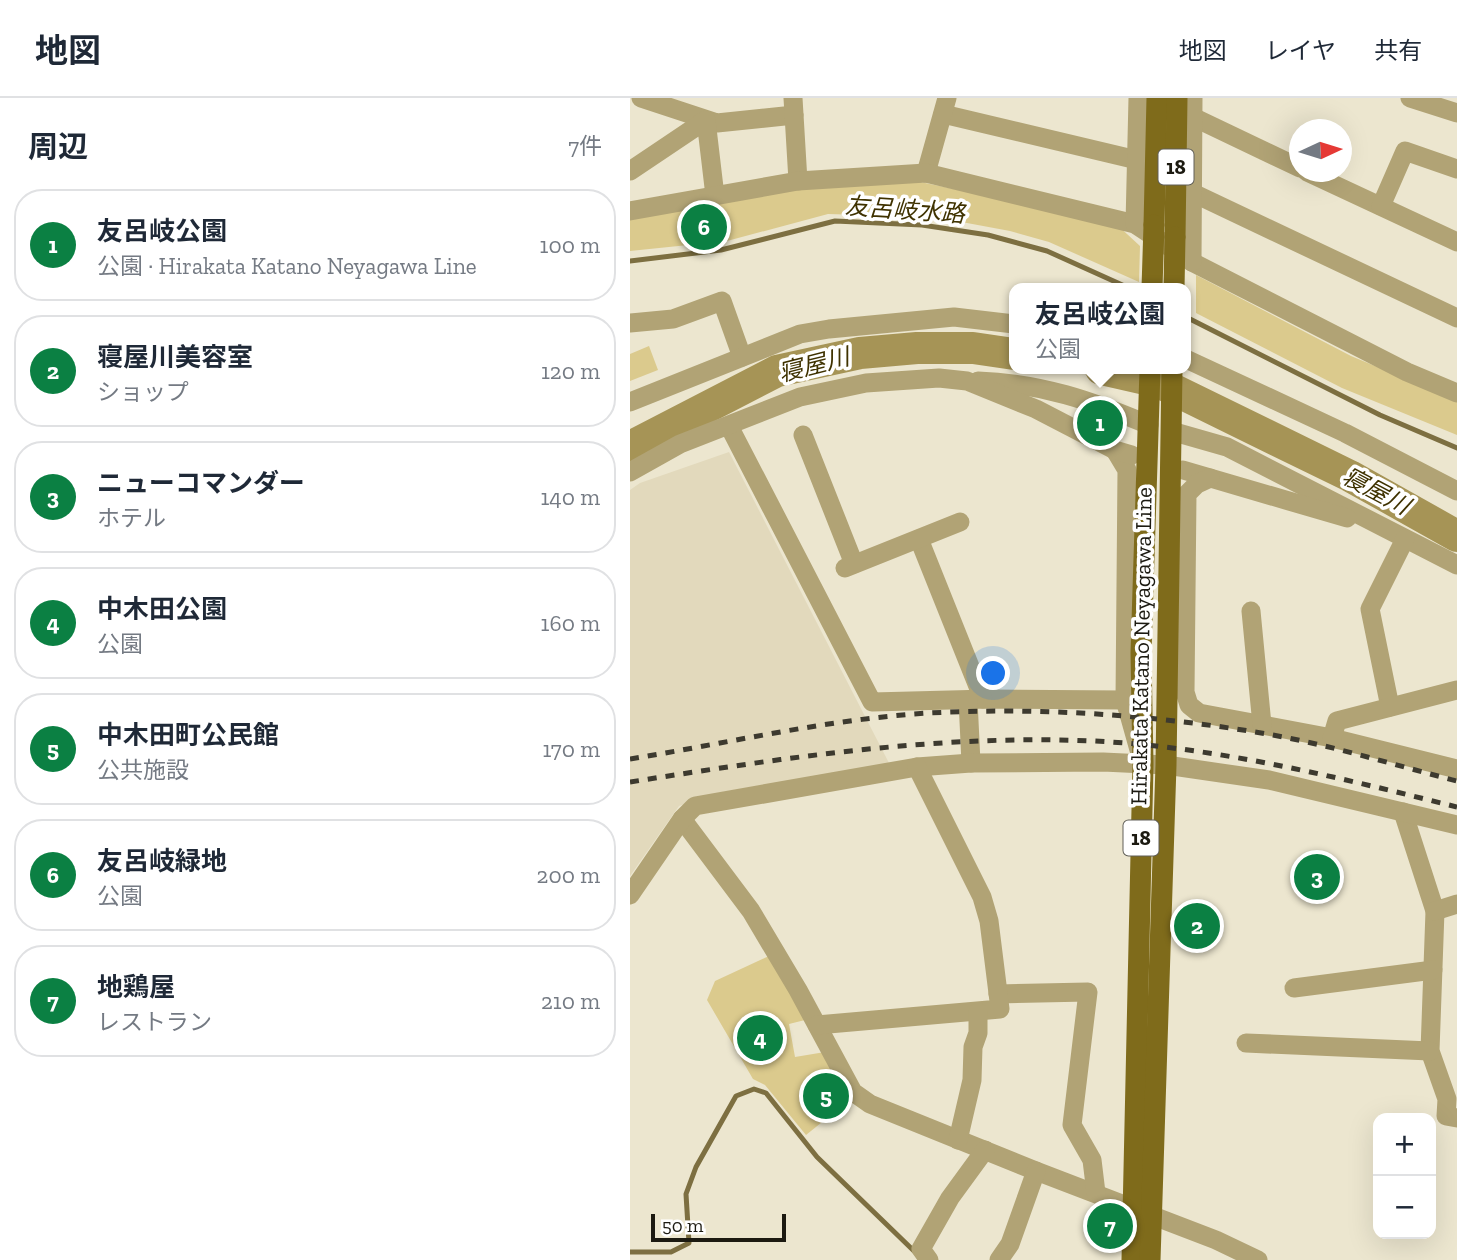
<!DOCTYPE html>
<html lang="ja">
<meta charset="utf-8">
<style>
:root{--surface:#fff;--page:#f2f2f3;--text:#1f2937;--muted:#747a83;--line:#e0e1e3;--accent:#0b8043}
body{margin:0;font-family:"Zilla Slab","Noto Sans JP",serif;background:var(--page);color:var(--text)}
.controls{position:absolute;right:21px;bottom:21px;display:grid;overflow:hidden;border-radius:14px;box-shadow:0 7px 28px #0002}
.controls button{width:63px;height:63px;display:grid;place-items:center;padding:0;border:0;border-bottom:2px solid var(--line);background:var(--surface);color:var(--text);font:35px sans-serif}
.compass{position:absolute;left:659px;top:21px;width:63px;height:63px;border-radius:50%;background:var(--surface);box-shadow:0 7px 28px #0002;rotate:86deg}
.scale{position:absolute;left:21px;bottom:18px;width:135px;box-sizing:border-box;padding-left:7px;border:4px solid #1c1a11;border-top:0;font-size:19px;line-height:24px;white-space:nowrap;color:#1c1a11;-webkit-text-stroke:5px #fff;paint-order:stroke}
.you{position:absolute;left:364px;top:576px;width:24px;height:24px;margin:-18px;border:5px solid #fff;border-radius:50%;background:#1a73e8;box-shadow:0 0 0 10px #1a73e833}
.badge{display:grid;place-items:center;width:46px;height:46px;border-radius:50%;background:var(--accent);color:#fff;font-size:23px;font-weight:700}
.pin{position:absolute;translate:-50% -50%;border:4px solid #fff;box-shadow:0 2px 7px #0006}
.popup{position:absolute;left:379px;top:185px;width:182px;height:91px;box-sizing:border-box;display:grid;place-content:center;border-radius:14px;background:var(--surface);filter:drop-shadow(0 2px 5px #0005);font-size:23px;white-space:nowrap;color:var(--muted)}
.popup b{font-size:26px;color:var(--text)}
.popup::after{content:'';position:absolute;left:50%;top:100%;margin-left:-14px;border:14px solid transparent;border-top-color:var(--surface)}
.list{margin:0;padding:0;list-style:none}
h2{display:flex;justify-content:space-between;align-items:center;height:91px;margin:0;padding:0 28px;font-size:30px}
h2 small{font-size:23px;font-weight:400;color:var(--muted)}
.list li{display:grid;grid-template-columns:46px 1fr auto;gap:21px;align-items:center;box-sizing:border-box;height:112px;margin:0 14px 14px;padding:0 14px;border:2px solid var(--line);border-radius:28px}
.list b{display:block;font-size:26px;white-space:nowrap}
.list p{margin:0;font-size:23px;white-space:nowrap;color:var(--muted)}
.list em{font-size:23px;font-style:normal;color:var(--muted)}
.map{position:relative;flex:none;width:827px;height:1162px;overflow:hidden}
header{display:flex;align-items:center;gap:42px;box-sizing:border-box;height:98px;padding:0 35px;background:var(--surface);border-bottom:2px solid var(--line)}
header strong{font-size:33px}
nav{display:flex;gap:38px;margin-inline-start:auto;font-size:24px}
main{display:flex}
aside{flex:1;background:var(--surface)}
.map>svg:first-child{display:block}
.built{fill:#e2d9bc}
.green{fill:#dbca8d}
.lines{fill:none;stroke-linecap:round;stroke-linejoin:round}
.stream{stroke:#7d6f41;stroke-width:5}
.river{stroke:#a69456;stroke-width:32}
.minor{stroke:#b1a375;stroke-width:19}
.major{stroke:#7f6b1b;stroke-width:21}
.rail{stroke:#3d3a2f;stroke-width:5;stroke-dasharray:9 9;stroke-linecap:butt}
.major-bridge{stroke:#7f6b1b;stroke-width:21}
.labels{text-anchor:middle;stroke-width:7;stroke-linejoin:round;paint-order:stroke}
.shield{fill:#fff;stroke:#605f58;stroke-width:2}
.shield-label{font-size:21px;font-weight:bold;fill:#1c1a11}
.street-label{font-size:23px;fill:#1c1a11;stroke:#fff}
.water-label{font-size:24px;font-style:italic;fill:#3f3200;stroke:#fff}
</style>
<header>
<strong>地図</strong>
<nav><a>地図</a><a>レイヤ</a><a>共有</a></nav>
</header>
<main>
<aside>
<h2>周辺<small>7件</small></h2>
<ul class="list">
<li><span class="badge">1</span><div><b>友呂岐公園</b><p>公園 · Hirakata Katano Neyagawa Line</p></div><em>100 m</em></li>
<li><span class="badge">2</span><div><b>寝屋川美容室</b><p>ショップ</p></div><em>120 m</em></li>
<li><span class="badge">3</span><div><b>ニューコマンダー</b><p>ホテル</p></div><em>140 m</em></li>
<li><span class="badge">4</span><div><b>中木田公園</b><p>公園</p></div><em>160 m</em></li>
<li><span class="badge">5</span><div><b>中木田町公民館</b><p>公共施設</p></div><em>170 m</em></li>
<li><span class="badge">6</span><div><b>友呂岐緑地</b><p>公園</p></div><em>200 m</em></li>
<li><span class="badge">7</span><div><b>地鶏屋</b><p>レストラン</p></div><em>210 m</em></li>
</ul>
</aside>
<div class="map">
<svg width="827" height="1162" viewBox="0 0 827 1162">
<rect width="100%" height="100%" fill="#ece6cf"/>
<path class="built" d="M 99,354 L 259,665 L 87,695 L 49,708 L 0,778 L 0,392 L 10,385 Z"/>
<g class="green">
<path d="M 271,80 L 484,124 L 510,148 L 509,184 L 419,144 L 380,133 L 337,125 L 266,118 L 198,116 L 97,143 L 0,153 L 0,117 L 179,87 Z"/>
<path d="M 566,177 L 721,258 L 827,302 L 827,337 L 712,290 L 566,215 Z"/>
<path d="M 19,248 L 28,272 L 0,283 L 0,256 Z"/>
<path d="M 141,857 L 179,921 L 159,926 L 165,959 L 195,954 L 222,1000 L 176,1037 L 135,987 L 123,981 L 77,902 L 85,883 Z"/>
</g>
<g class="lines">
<g class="stream">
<path d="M 0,163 L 91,152 L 205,123 L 292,127 L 358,137 L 417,153 L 499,190"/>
<path d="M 556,219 L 750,317 L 827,350"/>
<path d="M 0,1154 L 41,1154 L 59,1145 L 56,1096 L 66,1069 L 106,998 L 124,991 L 136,995 L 187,1059 L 285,1154"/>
</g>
<g class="river">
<path d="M 471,271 L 528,284 L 720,378 L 827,438"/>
<path d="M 0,349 L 147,273 L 230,255 L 287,250 L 343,250 L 384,256"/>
</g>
<g class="minor">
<path d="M 11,0 L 87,25 L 164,17"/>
<path d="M 163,0 L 168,83"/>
<path d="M 780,0 L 827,15"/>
<path d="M 313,16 L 507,62"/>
<path d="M 563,19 L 670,70"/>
<path d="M 0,73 L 76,22 L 85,98"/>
<path d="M 677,74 L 827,144"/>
<path d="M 296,75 L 317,0"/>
<path d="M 563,95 L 827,220"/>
<path d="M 751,108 L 775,53 L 827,71"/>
<path d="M 0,113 L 168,83 L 296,75 L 505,126 L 562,164 L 777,274 L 827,295"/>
<path d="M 505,126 L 508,0"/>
<path d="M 562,164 L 563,0"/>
<path d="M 0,225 L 43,221 L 92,203 L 112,259"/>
<path d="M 556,261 L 715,335 L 827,393"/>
<path d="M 348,283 C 411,285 462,303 519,327"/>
<path d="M 0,304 L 170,236 L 199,231 L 324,219 L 384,226"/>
<path d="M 99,328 L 242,604 L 359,601 L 495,602"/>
<path d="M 541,333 L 597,349 L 827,467"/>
<path d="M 173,337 L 224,466"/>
<path d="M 485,352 L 497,372 L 495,602 L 509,652"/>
<path d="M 553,372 L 717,420"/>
<path d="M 0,374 L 50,346 L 170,299 L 236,285 L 309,280 L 337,283 L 406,311 L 485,352 L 502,357"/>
<path d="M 580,380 L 567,386 L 557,396 L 555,594 L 559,607 L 569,615 L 702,640 L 827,671"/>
<path d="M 289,441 L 353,601"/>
<path d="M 215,470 L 330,424"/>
<path d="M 621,513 L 632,627"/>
<path d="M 338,602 L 341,665"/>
<path d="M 760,609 L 740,511 L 775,441"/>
<path d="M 702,640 L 707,623 L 827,592"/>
<path d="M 773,714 L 805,813 L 800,953 L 817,1001 L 816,1018 L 827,1020"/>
<path d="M 52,721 L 121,813 L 168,892 L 223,994 L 240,1006 L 406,1073 L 586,1142 L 628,1162"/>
<path d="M 0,797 L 52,721 L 65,708 L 287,669 L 341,665 L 473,664 L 536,667 L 639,682 L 827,727"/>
<path d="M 805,813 L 827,806"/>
<path d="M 664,890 L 803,872"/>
<path d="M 368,896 L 458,894 L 442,1027 L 462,1062 L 466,1095"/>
<path d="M 187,927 L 370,911 L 359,823 L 352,799 L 287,669"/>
<path d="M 616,945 L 800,953"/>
<path d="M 328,1042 L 342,982 L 343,949 L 348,935 L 348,914"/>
<path d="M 299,1162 L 291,1151 L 320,1100 L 355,1052"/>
<path d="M 369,1162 L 380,1146 L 406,1073"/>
</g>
<g class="major">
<path d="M 524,127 L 527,0"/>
<path d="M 545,139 L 547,0"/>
<path d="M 502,1162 L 513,666 L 511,555 L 520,271"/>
<path d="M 520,1162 L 536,667 L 542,271"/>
</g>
<g class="rail">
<path d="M 0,661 C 99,645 198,621 299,615 C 411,609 526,617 637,636 C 701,647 764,667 827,683"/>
<path d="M 0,684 C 153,660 308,636 463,643 C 587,649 707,679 827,709"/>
</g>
<g class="major-bridge">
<path d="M 522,190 L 524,127"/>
<path d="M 544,190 L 545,139"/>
</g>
</g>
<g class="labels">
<g class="shield">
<rect x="528.5" y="51.5" width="35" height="35" rx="5"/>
<rect x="493.5" y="722.5" width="35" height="35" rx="5"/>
</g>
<g class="shield-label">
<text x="546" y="76">18</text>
<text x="511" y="747">18</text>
</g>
<g class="street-label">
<text transform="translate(511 548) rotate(-89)" y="8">Hirakata Katano Neyagawa Line</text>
</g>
<g class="water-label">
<text transform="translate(275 112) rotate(4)" y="8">友呂岐水路</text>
<text transform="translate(184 267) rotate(-14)" y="8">寝屋川</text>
<text transform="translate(746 393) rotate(28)" y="8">寝屋川</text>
</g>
</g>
</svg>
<div class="controls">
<button>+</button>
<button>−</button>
</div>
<svg class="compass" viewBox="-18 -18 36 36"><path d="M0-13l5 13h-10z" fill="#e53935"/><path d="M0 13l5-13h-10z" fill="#747a83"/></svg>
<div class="scale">50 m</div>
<div class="you"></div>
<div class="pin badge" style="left:470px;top:325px">1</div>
<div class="popup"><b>友呂岐公園</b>公園</div>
<div class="pin badge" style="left:567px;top:828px">2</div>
<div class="pin badge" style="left:687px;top:779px">3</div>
<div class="pin badge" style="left:130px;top:940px">4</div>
<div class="pin badge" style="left:196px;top:998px">5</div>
<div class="pin badge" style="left:74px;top:129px">6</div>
<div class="pin badge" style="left:480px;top:1128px">7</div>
</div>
</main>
